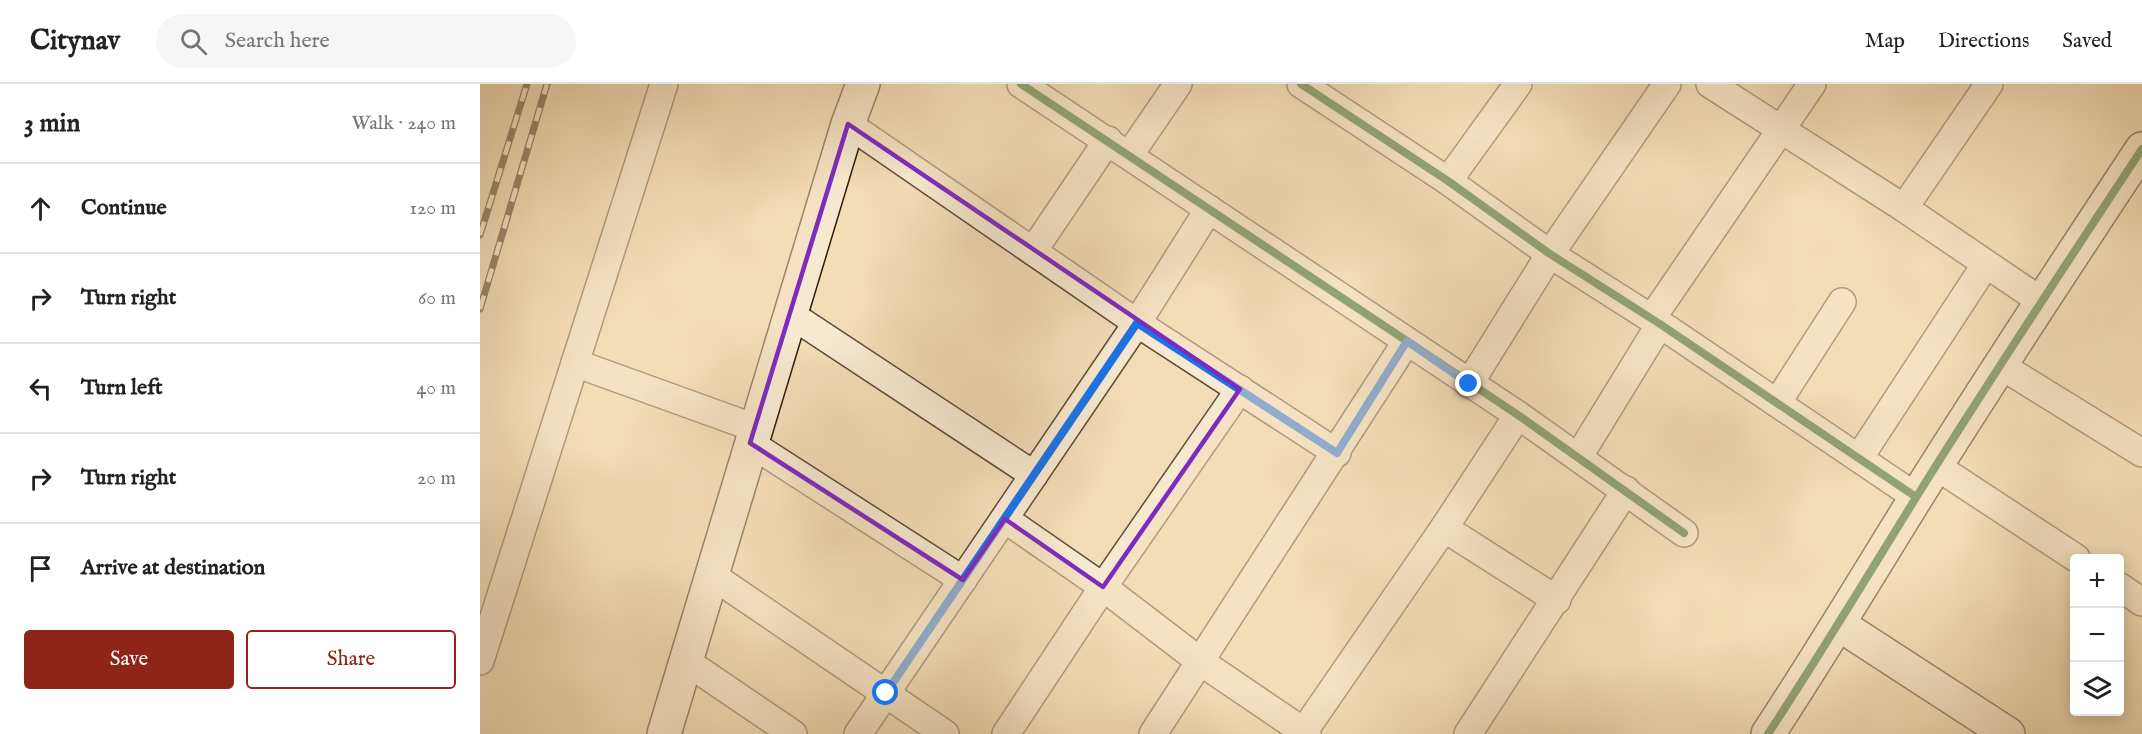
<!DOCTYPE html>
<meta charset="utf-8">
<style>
:root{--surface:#fff;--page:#f6f6f6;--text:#222;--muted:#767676;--line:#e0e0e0;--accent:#8f2418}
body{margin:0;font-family:"IM FELL English",serif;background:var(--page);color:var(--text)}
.controls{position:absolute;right:18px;bottom:18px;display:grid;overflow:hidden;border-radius:6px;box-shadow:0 3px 15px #0003}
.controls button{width:54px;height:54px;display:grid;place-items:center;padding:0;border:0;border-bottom:2px solid var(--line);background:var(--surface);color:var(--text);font:30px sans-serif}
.stop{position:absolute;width:18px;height:18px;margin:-14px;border:4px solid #1a73e8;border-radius:50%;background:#fff}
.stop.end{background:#1a73e8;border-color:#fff;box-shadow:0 2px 6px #0008}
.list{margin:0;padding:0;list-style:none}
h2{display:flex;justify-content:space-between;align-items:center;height:78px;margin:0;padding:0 24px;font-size:26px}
h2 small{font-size:20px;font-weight:400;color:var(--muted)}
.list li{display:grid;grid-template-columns:39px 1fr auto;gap:18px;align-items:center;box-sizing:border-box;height:90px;padding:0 24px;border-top:2px solid var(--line)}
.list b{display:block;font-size:22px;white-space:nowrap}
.list em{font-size:20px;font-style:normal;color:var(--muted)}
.actions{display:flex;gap:12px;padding:18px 24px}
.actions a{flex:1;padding:14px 0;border:2px solid var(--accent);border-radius:6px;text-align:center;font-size:21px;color:var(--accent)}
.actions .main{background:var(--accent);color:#fff}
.icon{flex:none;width:33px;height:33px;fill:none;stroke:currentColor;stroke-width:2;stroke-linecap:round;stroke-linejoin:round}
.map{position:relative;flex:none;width:1662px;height:650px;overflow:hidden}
header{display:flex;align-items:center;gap:36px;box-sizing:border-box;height:84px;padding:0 30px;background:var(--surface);border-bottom:2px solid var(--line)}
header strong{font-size:28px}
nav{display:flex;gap:33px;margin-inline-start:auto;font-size:21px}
.search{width:420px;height:54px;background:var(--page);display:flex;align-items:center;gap:15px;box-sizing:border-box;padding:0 21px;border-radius:33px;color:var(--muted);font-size:22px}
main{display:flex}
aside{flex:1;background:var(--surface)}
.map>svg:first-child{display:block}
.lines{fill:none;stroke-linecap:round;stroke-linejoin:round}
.street-casing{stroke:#5e4d37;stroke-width:30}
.secondary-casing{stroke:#2d1d0c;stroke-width:36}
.street{stroke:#f7e9d0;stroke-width:27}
.secondary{stroke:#f7e9d0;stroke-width:33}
.rail-casing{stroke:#2d1d0c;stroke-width:7}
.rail{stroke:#f7e9d0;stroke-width:4.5;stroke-dasharray:14;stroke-linecap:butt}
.cycleway-casing{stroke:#f7e9d0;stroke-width:11}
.cycleway{stroke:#1b5e20;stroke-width:8}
.route{stroke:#1a73e8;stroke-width:8}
.marked{fill:none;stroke:#7b2cbf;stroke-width:4.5;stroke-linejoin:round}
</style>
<header>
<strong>Citynav</strong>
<div class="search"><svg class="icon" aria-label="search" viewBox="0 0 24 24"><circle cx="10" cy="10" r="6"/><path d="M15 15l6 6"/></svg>Search here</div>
<nav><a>Map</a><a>Directions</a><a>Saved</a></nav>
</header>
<main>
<aside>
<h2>3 min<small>Walk · 240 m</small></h2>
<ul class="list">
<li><svg class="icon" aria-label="ahead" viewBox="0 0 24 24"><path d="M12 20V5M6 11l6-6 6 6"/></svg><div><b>Continue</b></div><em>120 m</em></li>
<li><svg class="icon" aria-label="right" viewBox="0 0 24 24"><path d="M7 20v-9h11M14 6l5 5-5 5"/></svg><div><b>Turn right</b></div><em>60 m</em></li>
<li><svg class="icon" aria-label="left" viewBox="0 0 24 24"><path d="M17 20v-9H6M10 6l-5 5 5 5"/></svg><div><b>Turn left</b></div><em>40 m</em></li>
<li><svg class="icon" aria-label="right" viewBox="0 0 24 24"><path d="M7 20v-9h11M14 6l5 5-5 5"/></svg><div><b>Turn right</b></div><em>20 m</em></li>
<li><svg class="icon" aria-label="arrive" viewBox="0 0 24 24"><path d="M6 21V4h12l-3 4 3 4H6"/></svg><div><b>Arrive at destination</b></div></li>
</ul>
<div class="actions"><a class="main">Save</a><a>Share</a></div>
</aside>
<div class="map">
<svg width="1662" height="650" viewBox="0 0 1662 650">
<rect width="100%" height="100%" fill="#f3ddb7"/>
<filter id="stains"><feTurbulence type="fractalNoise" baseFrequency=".00333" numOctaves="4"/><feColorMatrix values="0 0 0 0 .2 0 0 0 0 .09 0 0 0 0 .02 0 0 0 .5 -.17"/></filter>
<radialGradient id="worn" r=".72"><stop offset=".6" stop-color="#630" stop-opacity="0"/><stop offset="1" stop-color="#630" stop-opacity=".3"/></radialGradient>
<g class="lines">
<g class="street-casing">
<g id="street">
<path d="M 541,0 L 1038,331 L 1204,449"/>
<path d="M 821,0 L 968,97 L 1070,170 L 1180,240 L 1436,413"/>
<path d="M 1230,0 L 1424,124 L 1509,0"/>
<path d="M 368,40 L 657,239 L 857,369"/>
<path d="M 650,70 L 698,0"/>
<path d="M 968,97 L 1038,0"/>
<path d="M 1424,124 L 1561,217"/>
<path d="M 553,167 L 628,56"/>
<path d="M 310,230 L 554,391"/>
<path d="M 1172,234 L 1332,0"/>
<path d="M 95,279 L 275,344"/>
<path d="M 1520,281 L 1662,369"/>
<path d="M 989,300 L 1070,170 L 1187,0"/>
<path d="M 1297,319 L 1362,218"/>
<path d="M 270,359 L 483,496"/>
<path d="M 1099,372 L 1180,240"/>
<path d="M 1379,374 L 1506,180"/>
<path d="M 1456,382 L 1596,474"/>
<path d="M 525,435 L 623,503 L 721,578 L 827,650"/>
<path d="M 964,444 L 1077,516"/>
<path d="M 230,490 L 465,650"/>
<path d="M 1640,503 L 1662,518"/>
<path d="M 204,576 L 313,650"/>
<path d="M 0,577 L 184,0"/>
<path d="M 378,650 L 657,239 L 729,125"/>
<path d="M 526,650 L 623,503 L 760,305"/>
<path d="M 673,650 L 927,257"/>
<path d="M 822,650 L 964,444 L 1038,331"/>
<path d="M 988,650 L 1146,406"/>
</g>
</g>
<g class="secondary-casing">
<g id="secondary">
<path d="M 1360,541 L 1528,650"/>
<path d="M 184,650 L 368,40 L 383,0"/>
<path d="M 1288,650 C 1340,571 1388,491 1437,412 C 1510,295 1586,180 1662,65"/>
</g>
</g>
<use href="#street" class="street"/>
<use href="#secondary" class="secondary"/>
<g class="rail-casing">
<g id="rail">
<path d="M 0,151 L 47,0"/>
<path d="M 0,225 L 67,0"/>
</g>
</g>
<use href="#rail" class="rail"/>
<g class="cycleway-casing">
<g id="cycleway">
<path d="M 541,0 L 1038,331 L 1204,449"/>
<path d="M 821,0 L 968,97 L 1070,170 L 1180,240 L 1436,413"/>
<path d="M 1288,650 C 1340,571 1388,491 1437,412 C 1510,295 1586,180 1662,65"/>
</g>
</g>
<use href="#cycleway" class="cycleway"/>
</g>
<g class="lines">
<path class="route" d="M 406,609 L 657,239 L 857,369 L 927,257 L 989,300"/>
</g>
<path d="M0 0H1662V650H0ZM 368,40 L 760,305 L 623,503 L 525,435 L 483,496 L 270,359 Z" fill="#f3ddb7" fill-opacity=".55" fill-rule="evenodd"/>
<path class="marked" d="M 368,40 L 760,305 L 623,503 L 525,435 L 483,496 L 270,359 Z"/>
<rect width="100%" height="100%" filter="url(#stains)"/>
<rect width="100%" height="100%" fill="url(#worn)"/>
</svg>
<div class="controls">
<button>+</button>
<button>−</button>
<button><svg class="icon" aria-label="layers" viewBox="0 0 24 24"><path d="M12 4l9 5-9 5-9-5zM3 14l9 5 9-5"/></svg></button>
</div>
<div class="stop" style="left:406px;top:609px"></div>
<div class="stop end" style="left:989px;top:300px"></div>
</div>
</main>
